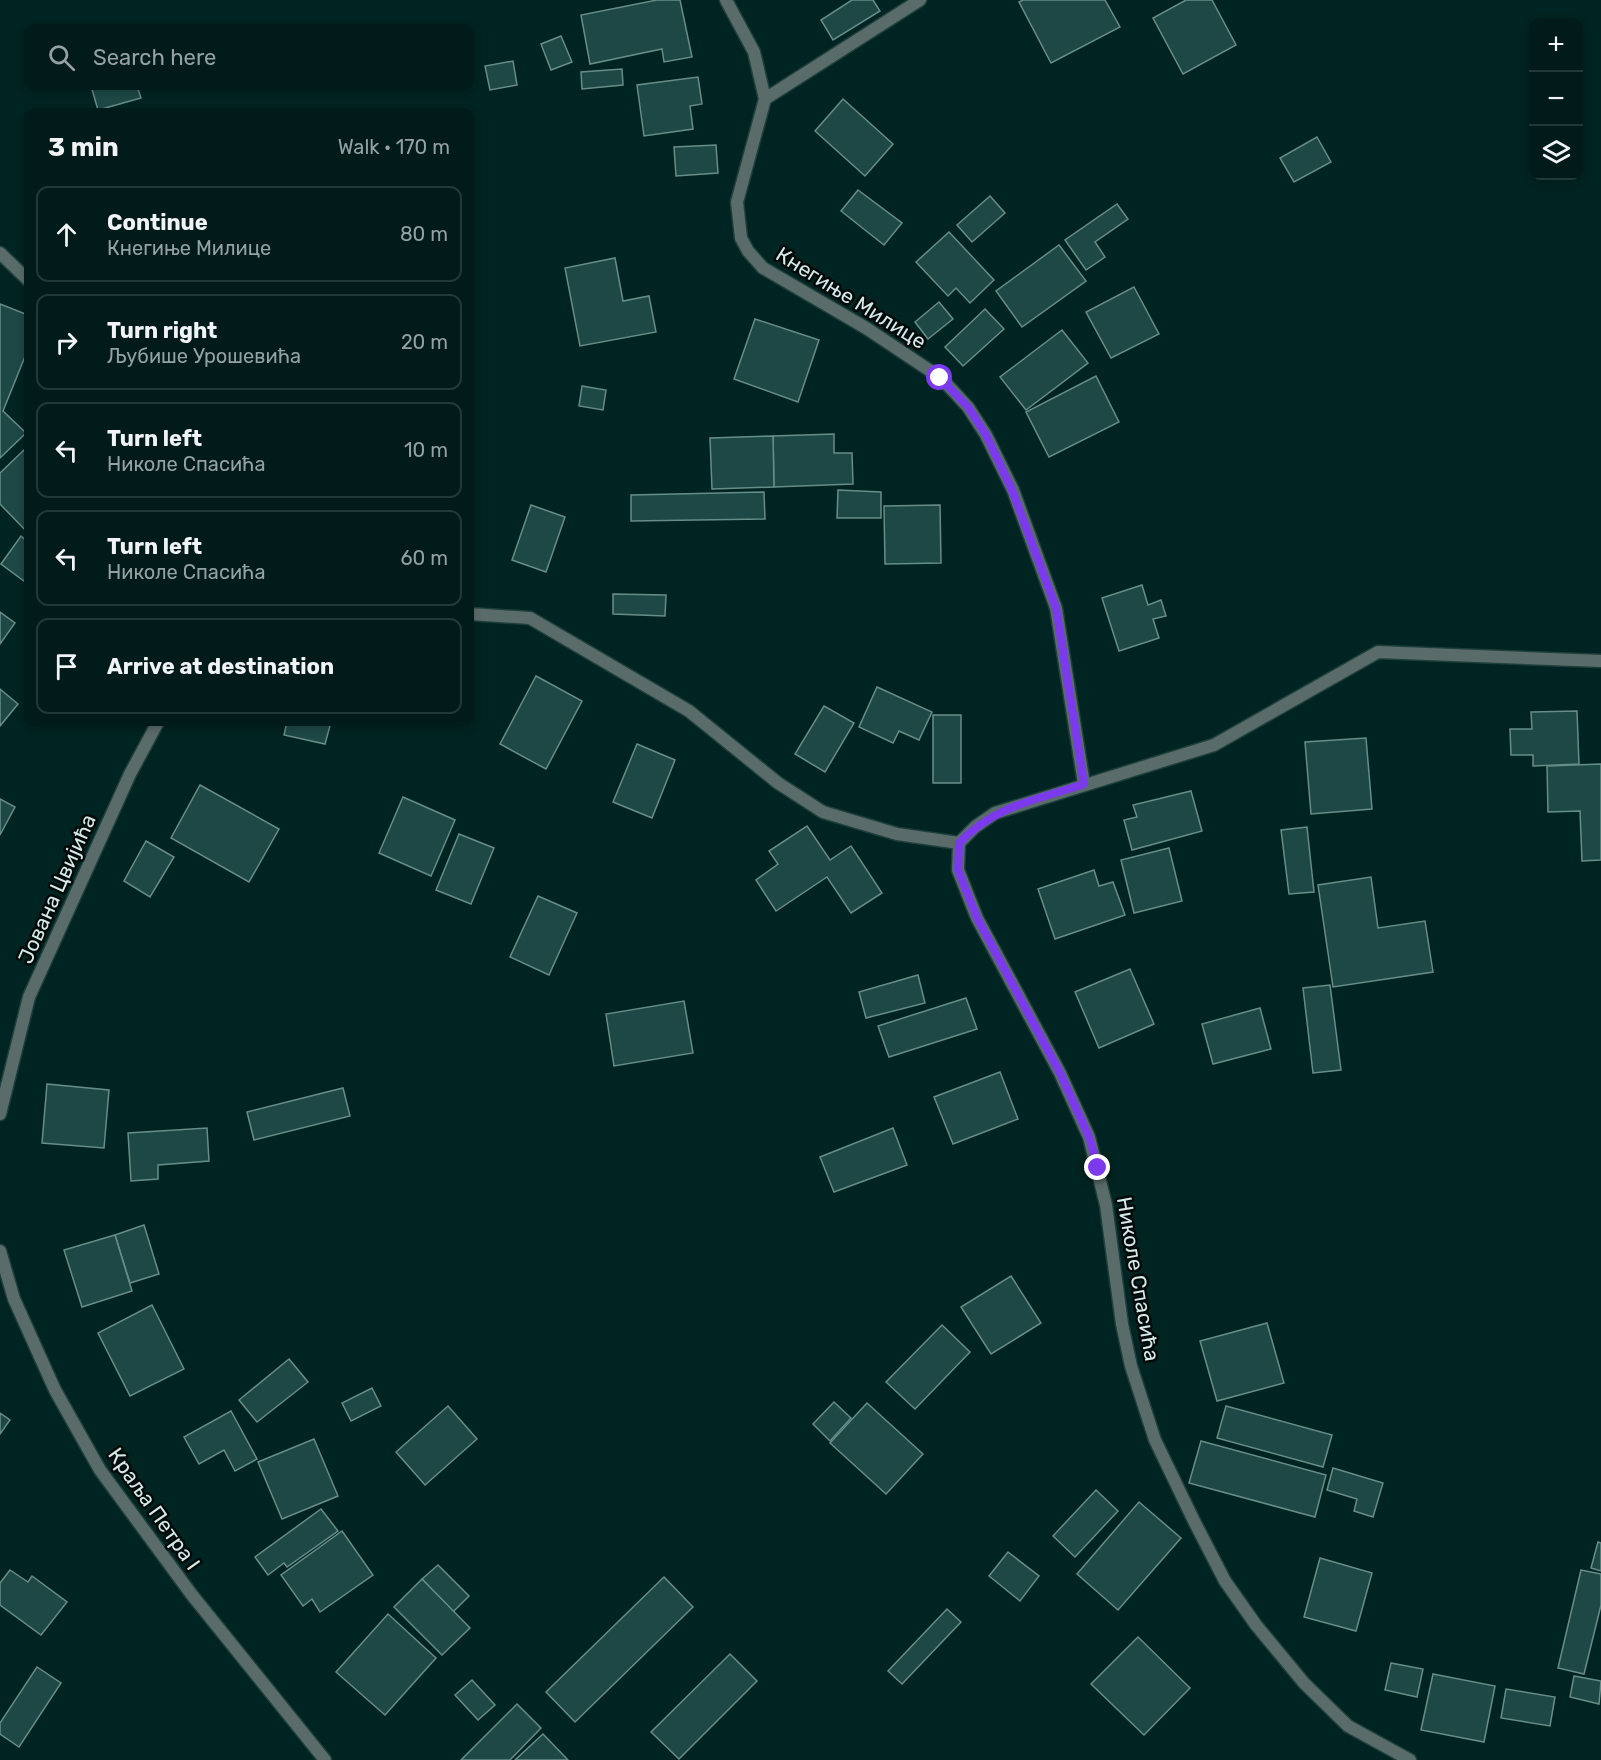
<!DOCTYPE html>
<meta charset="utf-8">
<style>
:root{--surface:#001b19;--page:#0e2826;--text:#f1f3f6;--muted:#95a1a2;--line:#223938}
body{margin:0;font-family:Rubik,sans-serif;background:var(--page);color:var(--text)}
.controls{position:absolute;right:18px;top:18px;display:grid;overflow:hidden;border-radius:12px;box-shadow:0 3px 9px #0003}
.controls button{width:54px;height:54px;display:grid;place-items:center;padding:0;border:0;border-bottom:2px solid var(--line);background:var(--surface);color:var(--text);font:30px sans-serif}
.stop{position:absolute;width:18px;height:18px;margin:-14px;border:4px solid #7c3aed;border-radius:50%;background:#fff}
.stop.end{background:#7c3aed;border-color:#fff;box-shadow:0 2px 6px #0008}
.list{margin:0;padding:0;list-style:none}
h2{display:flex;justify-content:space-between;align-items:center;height:78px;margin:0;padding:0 24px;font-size:26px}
h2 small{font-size:20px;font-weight:400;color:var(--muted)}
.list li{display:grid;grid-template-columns:39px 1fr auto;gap:18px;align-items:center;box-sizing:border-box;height:96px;margin:0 12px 12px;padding:0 12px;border:2px solid var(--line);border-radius:12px}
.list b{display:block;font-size:22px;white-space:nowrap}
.list p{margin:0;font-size:20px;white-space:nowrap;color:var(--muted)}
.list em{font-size:20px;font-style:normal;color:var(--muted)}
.icon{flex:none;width:33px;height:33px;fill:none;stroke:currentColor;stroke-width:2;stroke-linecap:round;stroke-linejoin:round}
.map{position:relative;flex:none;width:1601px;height:1760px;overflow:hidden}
.search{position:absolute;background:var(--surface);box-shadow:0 3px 9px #0003;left:24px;top:24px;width:450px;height:66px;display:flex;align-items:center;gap:15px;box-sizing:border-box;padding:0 21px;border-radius:12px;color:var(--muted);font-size:22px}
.panel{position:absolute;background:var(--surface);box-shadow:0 3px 9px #0003;left:24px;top:108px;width:450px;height:618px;border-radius:12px}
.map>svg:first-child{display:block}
.building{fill:#1d4845;stroke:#678d89;stroke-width:1.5}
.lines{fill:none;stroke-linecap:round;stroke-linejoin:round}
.minor-casing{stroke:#1e403d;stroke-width:15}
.minor{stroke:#5a6c6a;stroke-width:12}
.route{stroke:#7c3aed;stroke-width:8}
.labels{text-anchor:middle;stroke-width:5;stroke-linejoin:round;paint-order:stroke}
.street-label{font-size:21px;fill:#d6eae7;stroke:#010a09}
</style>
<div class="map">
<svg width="1601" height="1760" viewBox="0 0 1601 1760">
<rect width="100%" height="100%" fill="#002421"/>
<g class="building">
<path d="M 657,0 L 680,0 L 692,57 L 664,62 L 662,49 L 590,64 L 581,15 Z"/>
<path d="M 852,0 L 873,0 L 880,11 L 833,40 L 821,20 Z"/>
<path d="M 1023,0 L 1105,0 L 1120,27 L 1051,63 L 1019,2 Z"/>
<path d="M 1186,0 L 1212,0 L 1236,45 L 1183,74 L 1153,18 Z"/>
<path d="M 561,36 L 572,62 L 551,70 L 541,44 Z"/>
<path d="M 513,61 L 517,85 L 490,90 L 485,66 Z"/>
<path d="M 622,69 L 623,85 L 582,89 L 581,72 Z"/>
<path d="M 698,77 L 702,104 L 690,106 L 693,129 L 644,136 L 637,85 Z"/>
<path d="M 91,86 L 137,86 L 141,98 L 98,110 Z"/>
<path d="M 843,99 L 893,144 L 865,176 L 815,131 Z"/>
<path d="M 1317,137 L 1331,162 L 1294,182 L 1280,158 Z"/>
<path d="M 716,145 L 718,173 L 676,176 L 674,147 Z"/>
<path d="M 858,190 L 902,223 L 884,245 L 841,211 Z"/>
<path d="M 990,196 L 1005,213 L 972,242 L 957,225 Z"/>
<path d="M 1117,204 L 1128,219 L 1095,242 L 1105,257 L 1086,270 L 1065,240 Z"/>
<path d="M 949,232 L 994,280 L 970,303 L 956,288 L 948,296 L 916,262 Z"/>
<path d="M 1059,245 L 1086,281 L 1022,327 L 996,291 Z"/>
<path d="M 615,258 L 623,301 L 649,296 L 656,332 L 580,346 L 565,268 Z"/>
<path d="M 1134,287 L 1159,334 L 1111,358 L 1086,312 Z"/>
<path d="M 939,302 L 953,319 L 928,339 L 915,322 Z"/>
<path d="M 0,304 L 28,315 L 28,349 L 3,411 L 26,433 L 0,458 Z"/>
<path d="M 985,309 L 1004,329 L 963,366 L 945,347 Z"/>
<path d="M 755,319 L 819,340 L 798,402 L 734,379 Z"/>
<path d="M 1062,330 L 1088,363 L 1026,410 L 1000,377 Z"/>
<path d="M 1096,376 L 1119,422 L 1049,457 L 1026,412 Z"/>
<path d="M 582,386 L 606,390 L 603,410 L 579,406 Z"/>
<path d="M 834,434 L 834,453 L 852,453 L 853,484 L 774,487 L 773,436 Z"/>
<path d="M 773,436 L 774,487 L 712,489 L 710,438 Z"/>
<path d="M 25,449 L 28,452 L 28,533 L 0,504 L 0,473 Z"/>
<path d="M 838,490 L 881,492 L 881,518 L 837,518 Z"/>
<path d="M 764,492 L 765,519 L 631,521 L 631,495 Z"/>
<path d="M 531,505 L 565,517 L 546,572 L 512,560 Z"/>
<path d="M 940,505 L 941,563 L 885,564 L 884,506 Z"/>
<path d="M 21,536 L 28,542 L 28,584 L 1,564 Z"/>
<path d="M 1142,585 L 1148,605 L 1161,600 L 1166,616 L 1153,619 L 1159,638 L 1119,651 L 1102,598 Z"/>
<path d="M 613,594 L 666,595 L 665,616 L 613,614 Z"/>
<path d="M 0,612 L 15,623 L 0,644 Z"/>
<path d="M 536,676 L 582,701 L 546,769 L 500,744 Z"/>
<path d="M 877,687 L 932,712 L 919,740 L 899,731 L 893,743 L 859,727 Z"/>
<path d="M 0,689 L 18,704 L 0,726 Z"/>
<path d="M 824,706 L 854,723 L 825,772 L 795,754 Z"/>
<path d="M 1577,711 L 1579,764 L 1533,766 L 1533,755 L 1511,755 L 1510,729 L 1532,729 L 1531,712 Z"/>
<rect x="933" y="715" width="28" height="68"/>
<path d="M 287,722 L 331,722 L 325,744 L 284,735 Z"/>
<path d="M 1366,738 L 1372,809 L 1311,814 L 1305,742 Z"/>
<path d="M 637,744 L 675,760 L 652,818 L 613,802 Z"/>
<path d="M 1601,764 L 1601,860 L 1582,861 L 1580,811 L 1548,812 L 1547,766 Z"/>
<path d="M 200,785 L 279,829 L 249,882 L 171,838 Z"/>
<path d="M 1191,791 L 1202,831 L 1132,850 L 1124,820 L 1137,817 L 1133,805 Z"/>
<path d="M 403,797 L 455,820 L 431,876 L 379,853 Z"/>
<path d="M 0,799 L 15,807 L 0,835 Z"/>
<path d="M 807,826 L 830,860 L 851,846 L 882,893 L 851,913 L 827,877 L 776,911 L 756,880 L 778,864 L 769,851 Z"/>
<path d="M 1307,827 L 1314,892 L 1289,894 L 1281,830 Z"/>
<path d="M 459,834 L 494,848 L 471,904 L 436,890 Z"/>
<path d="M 146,841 L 174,857 L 150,897 L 124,881 Z"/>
<path d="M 1169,848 L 1182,901 L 1134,913 L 1121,860 Z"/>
<path d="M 1094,870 L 1099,886 L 1113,882 L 1125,915 L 1055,939 L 1038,889 Z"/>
<path d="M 1371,877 L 1378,928 L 1425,921 L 1433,972 L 1333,987 L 1318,885 Z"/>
<path d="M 538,896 L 577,913 L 549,975 L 510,957 Z"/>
<path d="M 1130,969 L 1154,1024 L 1099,1048 L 1075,992 Z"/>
<path d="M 918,975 L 925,1003 L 866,1018 L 859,992 Z"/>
<path d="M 1330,985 L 1341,1070 L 1313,1073 L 1303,988 Z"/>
<path d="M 966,998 L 977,1029 L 889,1057 L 878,1026 Z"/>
<path d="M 684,1001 L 693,1053 L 614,1066 L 606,1014 Z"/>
<path d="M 1260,1008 L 1271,1049 L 1213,1064 L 1202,1024 Z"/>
<path d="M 1000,1072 L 1018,1119 L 953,1144 L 934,1097 Z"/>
<path d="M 47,1084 L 109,1090 L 104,1148 L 42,1143 Z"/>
<path d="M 343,1088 L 350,1116 L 254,1140 L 247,1112 Z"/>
<path d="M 207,1128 L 209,1161 L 158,1165 L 158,1179 L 131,1181 L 128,1133 Z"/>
<path d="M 893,1128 L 907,1165 L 834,1192 L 820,1157 Z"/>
<path d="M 144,1225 L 159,1274 L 130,1283 L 115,1235 Z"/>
<path d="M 115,1235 L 132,1291 L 82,1307 L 64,1250 Z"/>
<path d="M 1011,1276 L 1041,1323 L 991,1354 L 961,1307 Z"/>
<path d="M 152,1305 L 184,1369 L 130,1396 L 98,1333 Z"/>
<path d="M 1267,1323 L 1284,1383 L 1217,1401 L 1200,1341 Z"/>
<path d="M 942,1325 L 970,1352 L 915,1409 L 886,1382 Z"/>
<path d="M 289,1359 L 308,1382 L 257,1422 L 239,1400 Z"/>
<path d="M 372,1388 L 381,1406 L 351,1421 L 342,1403 Z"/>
<path d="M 834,1402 L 851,1418 L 830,1441 L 813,1424 Z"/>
<path d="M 867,1403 L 923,1454 L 886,1494 L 830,1443 Z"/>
<path d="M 448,1406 L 477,1439 L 425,1485 L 396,1452 Z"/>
<path d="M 1226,1406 L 1332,1435 L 1323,1467 L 1217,1438 Z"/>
<path d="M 231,1411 L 257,1459 L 235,1471 L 224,1450 L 199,1464 L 184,1437 Z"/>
<path d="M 0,1413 L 10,1420 L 0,1434 Z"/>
<path d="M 314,1439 L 338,1496 L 282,1519 L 258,1462 Z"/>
<path d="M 1201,1441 L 1326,1475 L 1315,1517 L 1189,1483 Z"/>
<path d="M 1333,1468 L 1383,1483 L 1373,1517 L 1354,1511 L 1357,1499 L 1327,1490 Z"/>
<path d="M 1096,1490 L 1118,1511 L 1075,1557 L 1053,1536 Z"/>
<path d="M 1139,1502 L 1181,1538 L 1118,1610 L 1077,1574 Z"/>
<path d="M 321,1509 L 338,1531 L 287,1567 L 284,1563 L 268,1575 L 255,1557 Z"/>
<path d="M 342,1531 L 373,1575 L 320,1612 L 312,1599 L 303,1606 L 281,1575 Z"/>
<path d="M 1598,1542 L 1601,1543 L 1601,1571 L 1591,1568 Z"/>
<path d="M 1008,1552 L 1039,1576 L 1020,1601 L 989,1576 Z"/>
<path d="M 1320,1558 L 1372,1573 L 1356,1631 L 1304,1617 Z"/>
<path d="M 438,1565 L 469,1596 L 453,1612 L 422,1579 Z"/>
<path d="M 10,1570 L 28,1582 L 32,1576 L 67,1602 L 41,1635 L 0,1605 L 0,1583 Z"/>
<path d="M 1581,1570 L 1601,1574 L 1601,1605 L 1584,1674 L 1558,1668 Z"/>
<path d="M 664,1577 L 693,1607 L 575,1722 L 546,1692 Z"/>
<path d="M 422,1579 L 470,1628 L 442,1655 L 394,1607 Z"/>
<path d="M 947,1609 L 961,1622 L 902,1684 L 888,1671 Z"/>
<path d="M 388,1614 L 436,1658 L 385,1715 L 336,1672 Z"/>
<path d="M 1138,1637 L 1190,1688 L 1144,1735 L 1091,1684 Z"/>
<path d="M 730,1654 L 757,1681 L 679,1759 L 651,1732 Z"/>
<path d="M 1391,1663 L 1423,1669 L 1417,1697 L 1385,1690 Z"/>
<path d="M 37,1667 L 61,1683 L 19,1747 L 0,1734 L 0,1723 Z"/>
<path d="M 1433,1674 L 1495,1686 L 1484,1742 L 1421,1730 Z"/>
<path d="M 1574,1676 L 1601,1681 L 1599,1704 L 1570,1697 Z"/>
<path d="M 472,1680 L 495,1705 L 478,1720 L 455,1695 Z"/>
<path d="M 1506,1689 L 1555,1697 L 1550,1726 L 1501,1718 Z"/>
<path d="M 517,1704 L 541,1728 L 510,1760 L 461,1760 Z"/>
<path d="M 543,1734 L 568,1760 L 515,1760 Z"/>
</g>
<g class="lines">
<g class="minor-casing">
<g id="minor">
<path d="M 726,0 L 754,52 L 765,99 L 737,202 L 741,238 L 748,251 L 763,268 L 866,328 L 941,378 L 968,407 L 986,435 L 1013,490 L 1056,608 L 1084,784"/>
<path d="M 765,99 L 920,0"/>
<path d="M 0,253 L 28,280"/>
<path d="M 470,614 L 530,618 L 689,711 L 778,783 L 823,812 L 897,834 L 959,843 L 975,827 L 995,813 L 1214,745 L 1378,652 L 1601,661"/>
<path d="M 959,843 L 958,870 L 977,918 L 1060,1073 L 1089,1137 L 1106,1205 L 1122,1324 L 1131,1366 L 1155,1440 L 1194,1521 L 1225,1581 L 1256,1625 L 1304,1683 L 1348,1726 L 1410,1760"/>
<path d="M 0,1114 L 29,997 L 130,774 L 158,722"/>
<path d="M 0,1251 L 14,1299 L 55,1390 L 100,1470 L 192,1595 L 325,1760"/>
</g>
</g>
<use href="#minor" class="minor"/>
</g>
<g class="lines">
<path class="route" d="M 940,378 L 968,407 L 986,435 L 1012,490 L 1056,608 L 1084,784 C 1037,800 995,805 959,843 L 958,870 L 977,918 L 1060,1073 L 1089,1137 L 1098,1168"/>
</g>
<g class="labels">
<g class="street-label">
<text transform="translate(851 298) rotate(32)" y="7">Кнегиње Милице</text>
<text transform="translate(57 889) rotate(-66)" y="7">Јована Цвијића</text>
<text transform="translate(1138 1279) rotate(80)" y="7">Николе Спасића</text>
<text transform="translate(154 1509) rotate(55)" y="7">Краља Петра I</text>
</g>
</g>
</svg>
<div class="controls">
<button>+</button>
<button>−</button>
<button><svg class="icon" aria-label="layers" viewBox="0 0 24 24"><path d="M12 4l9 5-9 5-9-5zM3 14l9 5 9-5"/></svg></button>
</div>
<div class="stop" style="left:940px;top:378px"></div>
<div class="stop end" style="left:1098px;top:1168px"></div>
<div class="search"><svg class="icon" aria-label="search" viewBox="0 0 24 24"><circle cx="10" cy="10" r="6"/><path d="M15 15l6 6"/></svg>Search here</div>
<section class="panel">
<h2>3 min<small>Walk · 170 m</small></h2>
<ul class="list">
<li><svg class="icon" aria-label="ahead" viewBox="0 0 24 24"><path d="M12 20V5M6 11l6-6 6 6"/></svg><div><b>Continue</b><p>Кнегиње Милице</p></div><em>80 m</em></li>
<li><svg class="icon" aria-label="right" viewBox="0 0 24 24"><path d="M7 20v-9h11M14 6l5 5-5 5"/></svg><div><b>Turn right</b><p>Љубише Урошевића</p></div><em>20 m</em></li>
<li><svg class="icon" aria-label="left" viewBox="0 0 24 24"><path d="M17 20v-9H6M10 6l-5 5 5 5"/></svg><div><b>Turn left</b><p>Николе Спасића</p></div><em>10 m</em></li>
<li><svg class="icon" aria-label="left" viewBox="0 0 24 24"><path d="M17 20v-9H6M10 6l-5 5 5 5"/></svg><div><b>Turn left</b><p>Николе Спасића</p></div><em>60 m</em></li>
<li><svg class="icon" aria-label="arrive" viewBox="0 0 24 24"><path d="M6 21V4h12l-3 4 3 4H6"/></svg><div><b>Arrive at destination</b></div></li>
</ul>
</section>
</div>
